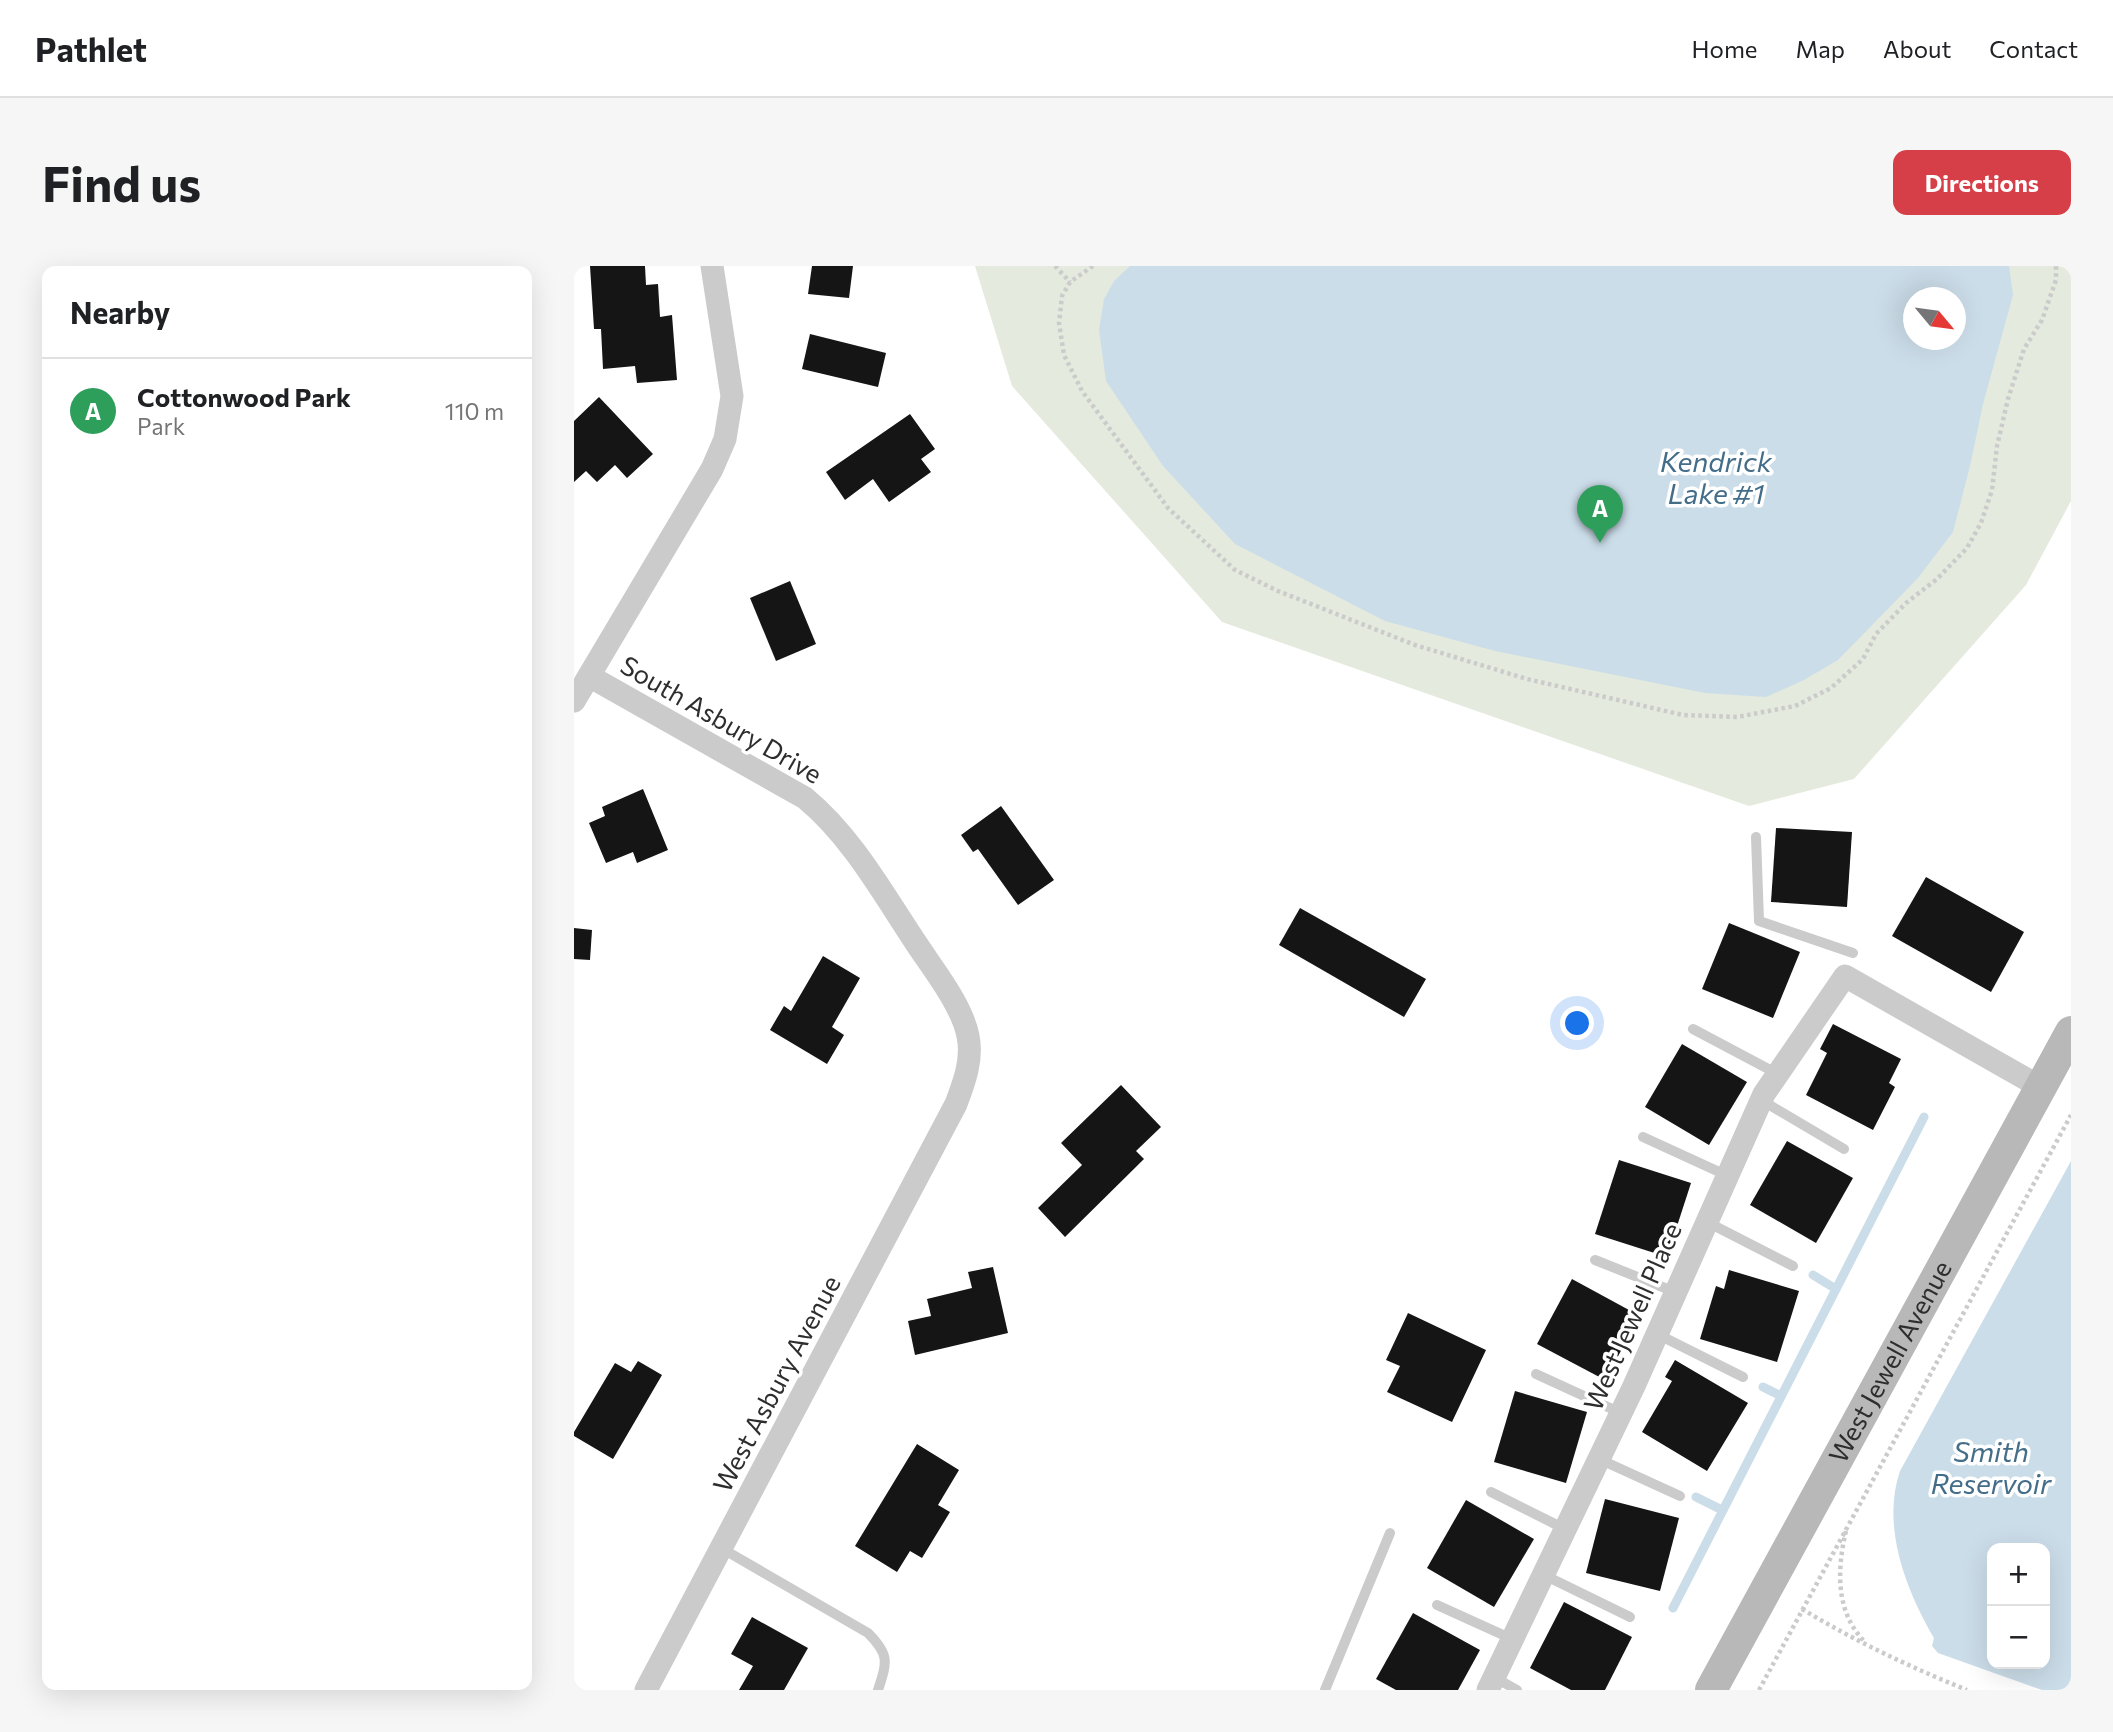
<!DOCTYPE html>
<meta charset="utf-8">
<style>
:root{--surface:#fff;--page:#f6f6f6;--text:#202124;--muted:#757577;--line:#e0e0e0;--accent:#d63f47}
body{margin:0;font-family:Commissioner,sans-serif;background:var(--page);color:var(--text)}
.controls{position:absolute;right:21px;bottom:21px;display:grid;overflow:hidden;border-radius:14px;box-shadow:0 7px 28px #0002}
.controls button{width:63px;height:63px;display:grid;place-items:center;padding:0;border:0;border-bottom:2px solid var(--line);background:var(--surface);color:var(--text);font:35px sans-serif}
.compass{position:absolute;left:1329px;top:21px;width:63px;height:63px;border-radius:50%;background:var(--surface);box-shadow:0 7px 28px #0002;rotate:119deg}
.you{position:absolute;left:1004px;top:758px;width:24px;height:24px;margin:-18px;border:5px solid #fff;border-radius:50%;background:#1a73e8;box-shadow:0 0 0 10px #1a73e833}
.badge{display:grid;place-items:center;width:46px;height:46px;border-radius:50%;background:var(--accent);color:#fff;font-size:23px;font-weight:700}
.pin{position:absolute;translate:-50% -58px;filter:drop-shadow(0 2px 4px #0008)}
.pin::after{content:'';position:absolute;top:37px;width:24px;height:21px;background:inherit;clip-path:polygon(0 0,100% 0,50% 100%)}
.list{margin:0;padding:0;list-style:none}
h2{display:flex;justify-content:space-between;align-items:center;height:91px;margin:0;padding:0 28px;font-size:30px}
h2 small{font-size:23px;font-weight:400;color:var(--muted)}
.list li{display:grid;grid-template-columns:46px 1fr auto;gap:21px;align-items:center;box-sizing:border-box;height:105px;padding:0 28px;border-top:2px solid var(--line)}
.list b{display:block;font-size:26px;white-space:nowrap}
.list p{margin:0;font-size:23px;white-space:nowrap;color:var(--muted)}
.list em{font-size:23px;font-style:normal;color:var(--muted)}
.map{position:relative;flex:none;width:1497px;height:1424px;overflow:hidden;border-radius:14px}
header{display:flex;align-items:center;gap:42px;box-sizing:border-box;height:98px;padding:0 35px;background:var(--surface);border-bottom:2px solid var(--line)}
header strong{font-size:33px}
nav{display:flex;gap:38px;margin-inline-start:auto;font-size:24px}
.intro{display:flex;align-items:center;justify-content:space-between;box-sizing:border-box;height:168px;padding:0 42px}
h1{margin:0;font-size:49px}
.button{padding:18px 32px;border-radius:14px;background:var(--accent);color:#fff;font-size:24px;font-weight:700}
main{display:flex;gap:42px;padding:0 42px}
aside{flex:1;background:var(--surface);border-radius:14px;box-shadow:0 7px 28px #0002}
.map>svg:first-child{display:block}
.green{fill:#e4eadd;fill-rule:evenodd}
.water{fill:#cbdde9;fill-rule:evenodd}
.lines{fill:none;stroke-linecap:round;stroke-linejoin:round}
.stream{stroke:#cbdde9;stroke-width:9}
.building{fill:#151515}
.path{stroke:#cbcbcb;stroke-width:4.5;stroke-dasharray:3.5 3.5;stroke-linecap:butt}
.lane{stroke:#cbcbcb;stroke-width:10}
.street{stroke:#cbcbcb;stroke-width:23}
.secondary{stroke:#b8b8b8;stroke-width:32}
.labels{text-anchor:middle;stroke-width:7;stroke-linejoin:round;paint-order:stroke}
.street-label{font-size:26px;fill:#2e2e2e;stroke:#fff}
.water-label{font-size:28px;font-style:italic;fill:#436d89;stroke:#fff}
</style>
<header>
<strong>Pathlet</strong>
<nav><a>Home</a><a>Map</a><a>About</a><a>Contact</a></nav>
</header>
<div class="intro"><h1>Find us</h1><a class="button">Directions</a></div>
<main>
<aside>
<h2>Nearby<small></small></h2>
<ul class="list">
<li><span class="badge" style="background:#2e9e5b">A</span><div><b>Cottonwood Park</b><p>Park</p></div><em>110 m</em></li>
</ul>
</aside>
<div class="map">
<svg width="1497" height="1424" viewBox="0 0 1497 1424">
<rect width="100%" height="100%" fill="#fff"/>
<path class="green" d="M 401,0 L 1497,0 L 1497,235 L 1452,319 L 1280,513 L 1175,540 L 648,356 L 438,120 ZM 1339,32 L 1381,32 L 1381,74 L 1339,74 Z"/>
<g class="water">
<path d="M 556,0 L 1435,0 L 1439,29 L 1409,138 L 1396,200 L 1379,266 L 1344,312 L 1264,394 L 1230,414 L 1192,431 L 1131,427 L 921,385 L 811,355 L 661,278 L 589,200 L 532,115 L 525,64 L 530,33 L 540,15 ZM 1339,32 L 1381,32 L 1381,74 L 1339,74 Z"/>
<path d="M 1497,895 L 1497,1424 L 1468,1424 L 1364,1387 L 1358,1380 L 1360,1372 C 1332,1324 1307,1260 1326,1205 ZM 1418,1282 L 1471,1282 L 1471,1398 L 1418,1398 Z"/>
</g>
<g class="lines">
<g class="stream">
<path d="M 1239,1009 L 1262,1023"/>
<path d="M 1189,1121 L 1207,1130"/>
<path d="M 1122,1231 L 1148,1244"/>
<path d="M 1099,1342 L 1350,851"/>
</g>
</g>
<g class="building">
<path d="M 16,0 L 71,0 L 72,19 L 84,18 L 86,51 L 98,49 L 103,114 L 63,117 L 61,100 L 29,103 L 27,63 L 20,63 Z"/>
<path d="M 238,0 L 279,0 L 275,32 L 234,28 Z"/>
<path d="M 236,68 L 312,87 L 304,121 L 228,103 Z"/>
<path d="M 25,131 L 79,188 L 53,212 L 41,199 L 23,216 L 12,205 L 0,216 L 0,155 Z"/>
<path d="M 336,148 L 361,183 L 347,193 L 357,206 L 315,236 L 299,213 L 271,234 L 252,206 Z"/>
<path d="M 216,315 L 242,378 L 202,395 L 176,332 Z"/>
<path d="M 69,523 L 94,584 L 63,597 L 59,586 L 32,597 L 15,557 L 31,550 L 28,541 Z"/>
<path d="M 427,540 L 480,614 L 444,639 L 404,583 L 399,586 L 387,569 Z"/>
<path d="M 1202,562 L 1278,566 L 1273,641 L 1197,636 Z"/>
<path d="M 1352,611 L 1450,666 L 1417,726 L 1318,670 Z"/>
<path d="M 726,642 L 852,713 L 830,751 L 705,679 Z"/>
<path d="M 1155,657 L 1226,686 L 1199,752 L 1128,723 Z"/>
<path d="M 0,662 L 18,664 L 16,694 L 0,693 Z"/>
<path d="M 249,690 L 286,712 L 258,761 L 270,769 L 253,798 L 196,764 L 210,740 L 217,745 Z"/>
<path d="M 1259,758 L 1327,793 L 1315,817 L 1321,821 L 1299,864 L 1232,829 L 1253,787 L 1246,783 Z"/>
<path d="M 1108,778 L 1173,816 L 1135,879 L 1071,841 Z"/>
<path d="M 547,819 L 587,861 L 562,885 L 570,893 L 491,971 L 464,942 L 508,899 L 487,877 Z"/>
<path d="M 1213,875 L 1279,912 L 1242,977 L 1176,939 Z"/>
<path d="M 1045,894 L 1117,917 L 1093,991 L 1021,968 Z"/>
<path d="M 419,1001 L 434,1067 L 341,1089 L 334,1055 L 357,1050 L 353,1033 L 398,1022 L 394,1006 Z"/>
<path d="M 1155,1004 L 1225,1025 L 1203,1096 L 1126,1073 L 1142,1020 L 1150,1023 Z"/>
<path d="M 998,1013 L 1066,1050 L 1031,1114 L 963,1078 Z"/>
<path d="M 834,1047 L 912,1084 L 878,1156 L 813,1126 L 826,1100 L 812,1094 Z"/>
<path d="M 1101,1094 L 1174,1137 L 1133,1205 L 1068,1166 L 1098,1115 L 1091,1111 Z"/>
<path d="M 64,1095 L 88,1109 L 39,1193 L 0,1170 L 0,1166 L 41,1097 L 57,1106 Z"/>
<path d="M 941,1125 L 1013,1146 L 992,1217 L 920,1196 Z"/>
<path d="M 343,1178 L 385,1204 L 364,1239 L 376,1246 L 348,1292 L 336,1285 L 323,1306 L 281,1280 Z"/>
<path d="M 1031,1233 L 1105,1252 L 1086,1325 L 1012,1307 Z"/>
<path d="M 892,1234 L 960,1273 L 920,1341 L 853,1302 Z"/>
<path d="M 990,1336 L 1058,1371 L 1031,1424 L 997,1424 L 956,1402 Z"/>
<path d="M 839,1347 L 906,1384 L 884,1424 L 822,1424 L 802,1413 Z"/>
<path d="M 178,1351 L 234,1382 L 210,1424 L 165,1424 L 179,1400 L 157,1388 Z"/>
</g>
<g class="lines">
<g class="path">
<path d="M 481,0 L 496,16"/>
<path d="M 519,0 L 496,16 L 488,30 L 485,57 L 490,89 L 508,125 L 594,242 L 661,304 L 704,325 L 841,379 L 953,413 L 1109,449 L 1163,451 L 1221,440 L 1257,422 L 1289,393 L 1302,368 L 1332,337 L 1363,313 L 1393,282 L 1407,257 L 1418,224 L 1423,180 L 1434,133 L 1450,83 L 1468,54 L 1482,14 L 1482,0"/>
<path d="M 1272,1265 C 1263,1303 1261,1346 1291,1376"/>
<path d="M 1228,1343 C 1281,1375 1336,1401 1393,1424"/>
<path d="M 1185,1424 L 1497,849"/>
</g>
<g class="lane">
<path d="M 1182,571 L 1185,655 L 1279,687"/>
<path d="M 1119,763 L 1204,808"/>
<path d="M 1187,834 L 1270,883"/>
<path d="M 1069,871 L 1154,910"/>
<path d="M 1133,956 L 1219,1000"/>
<path d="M 1021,994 L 1101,1026"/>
<path d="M 1083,1068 L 1169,1111"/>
<path d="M 962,1108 L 1047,1147"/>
<path d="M 1025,1193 L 1106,1230"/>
<path d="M 917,1226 L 991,1263"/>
<path d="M 147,1282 L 294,1367 C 316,1389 313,1396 304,1424"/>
<path d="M 970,1309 L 1056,1351"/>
<path d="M 863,1339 L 938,1373"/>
<path d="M 920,1411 L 943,1424"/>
<path d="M 751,1424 L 816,1267"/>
</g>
<g class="street">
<path d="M 15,410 L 231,532 C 278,571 308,626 342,677 C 359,703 388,739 394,770 C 399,793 390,817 382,838 L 72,1424"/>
<path d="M 0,435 L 138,203 L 151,173 L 158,130 L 138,0"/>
<path d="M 914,1424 L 1060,1120 L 1190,828 L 1271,710 L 1466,821"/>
</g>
<path class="secondary" id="s1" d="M 1137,1424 L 1497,766"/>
</g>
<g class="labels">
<g class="street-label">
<text transform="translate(147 454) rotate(30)" y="9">South Asbury Drive</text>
<text transform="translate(1059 1051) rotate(-66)" y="9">West Jewell Place</text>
<text dy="9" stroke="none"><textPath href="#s1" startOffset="374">West Jewell Avenue</textPath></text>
<text transform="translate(203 1118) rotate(-62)" y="9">West Asbury Avenue</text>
</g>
<g class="water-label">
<text x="1142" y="206">Kendrick<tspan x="1142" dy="32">Lake #1</tspan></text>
<text x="1417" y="1196">Smith<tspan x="1417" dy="32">Reservoir</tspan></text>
</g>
</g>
</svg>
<div class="controls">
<button>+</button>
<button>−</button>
</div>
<svg class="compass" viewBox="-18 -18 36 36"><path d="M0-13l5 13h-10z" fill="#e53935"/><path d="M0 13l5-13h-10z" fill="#757577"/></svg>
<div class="you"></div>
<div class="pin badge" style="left:1026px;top:277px;background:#2e9e5b">A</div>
</div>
</main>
